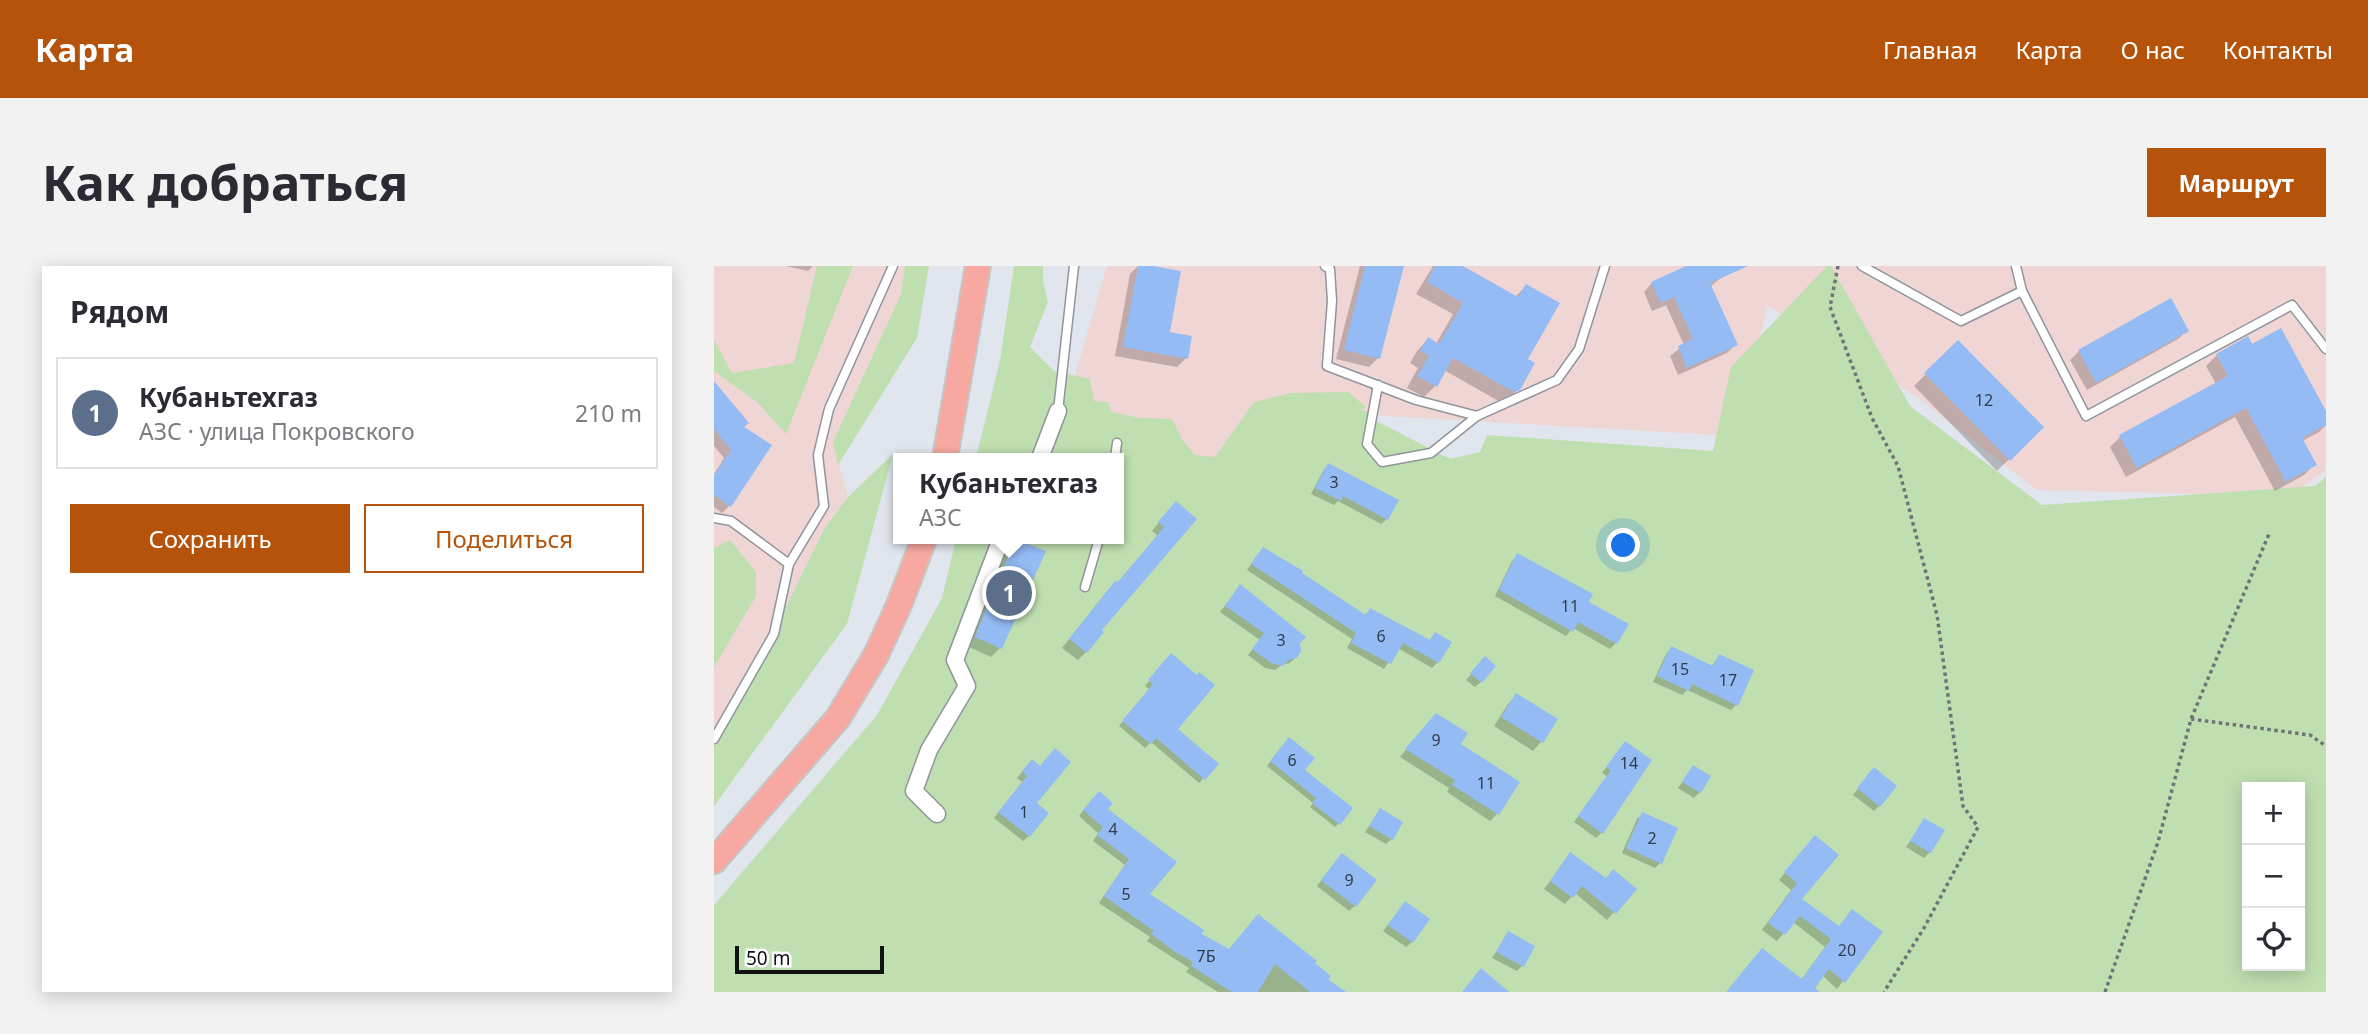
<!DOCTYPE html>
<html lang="ru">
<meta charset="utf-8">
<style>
:root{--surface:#fff;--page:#f2f2f3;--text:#2b2b33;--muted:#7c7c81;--line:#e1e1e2;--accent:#b45309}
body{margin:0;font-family:"Noto Sans",sans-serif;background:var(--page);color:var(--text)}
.controls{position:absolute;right:21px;bottom:21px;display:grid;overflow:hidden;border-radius:0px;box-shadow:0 4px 18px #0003}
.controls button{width:63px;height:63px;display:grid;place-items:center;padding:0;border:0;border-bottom:2px solid var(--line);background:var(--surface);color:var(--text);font:35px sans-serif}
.scale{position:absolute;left:21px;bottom:18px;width:149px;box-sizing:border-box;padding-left:7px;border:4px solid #0f1113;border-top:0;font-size:19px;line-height:24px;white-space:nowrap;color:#0f1113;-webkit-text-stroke:5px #fff;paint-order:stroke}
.you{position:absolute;left:910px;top:280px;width:24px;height:24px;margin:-18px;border:5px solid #fff;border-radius:50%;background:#1a73e8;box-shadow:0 0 0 10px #1a73e833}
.badge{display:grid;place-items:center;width:46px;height:46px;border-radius:50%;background:var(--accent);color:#fff;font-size:23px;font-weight:700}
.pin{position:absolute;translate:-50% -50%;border:4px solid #fff;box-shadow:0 2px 7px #0006}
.popup{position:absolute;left:179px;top:187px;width:231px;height:91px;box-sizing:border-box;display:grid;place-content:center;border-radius:0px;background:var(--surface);filter:drop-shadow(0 2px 5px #0005);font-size:23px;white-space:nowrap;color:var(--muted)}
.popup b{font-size:26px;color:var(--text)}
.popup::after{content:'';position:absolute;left:50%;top:100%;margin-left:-14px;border:14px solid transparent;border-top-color:var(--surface)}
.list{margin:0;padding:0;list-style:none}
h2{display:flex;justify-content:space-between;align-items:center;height:91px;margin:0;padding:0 28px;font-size:30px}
h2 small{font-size:23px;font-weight:400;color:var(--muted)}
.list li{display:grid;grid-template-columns:46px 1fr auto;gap:21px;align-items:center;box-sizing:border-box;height:112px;margin:0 14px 14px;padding:0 14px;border:2px solid var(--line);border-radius:0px}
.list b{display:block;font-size:26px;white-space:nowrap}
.list p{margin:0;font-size:23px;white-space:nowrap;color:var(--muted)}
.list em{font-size:23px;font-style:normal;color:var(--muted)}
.actions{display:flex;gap:14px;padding:21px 28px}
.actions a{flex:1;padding:16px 0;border:2px solid var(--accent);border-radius:0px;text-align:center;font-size:24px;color:var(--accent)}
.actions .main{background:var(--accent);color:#fff}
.icon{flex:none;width:38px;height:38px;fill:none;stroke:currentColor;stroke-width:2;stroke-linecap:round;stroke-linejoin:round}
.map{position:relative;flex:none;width:1612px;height:726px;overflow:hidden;border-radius:0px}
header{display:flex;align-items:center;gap:42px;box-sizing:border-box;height:98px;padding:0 35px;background:var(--accent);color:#fff}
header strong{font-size:33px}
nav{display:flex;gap:38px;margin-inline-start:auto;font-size:24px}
.intro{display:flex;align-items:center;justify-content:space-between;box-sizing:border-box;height:168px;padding:0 42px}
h1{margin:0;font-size:49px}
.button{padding:18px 32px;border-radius:0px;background:var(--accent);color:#fff;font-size:24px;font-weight:700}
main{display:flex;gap:42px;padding:0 42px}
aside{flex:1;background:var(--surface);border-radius:0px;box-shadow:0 4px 18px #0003}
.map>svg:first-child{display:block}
.industrial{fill:#efd5d4}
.green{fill:#bfdfb0;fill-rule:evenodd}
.shadow{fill:#0003}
.building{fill:#94bbf4}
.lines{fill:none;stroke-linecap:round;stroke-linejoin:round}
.service-casing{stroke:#90959c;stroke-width:11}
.minor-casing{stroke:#90959c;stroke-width:19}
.primary-casing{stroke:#c5c6c6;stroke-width:28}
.path{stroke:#6f7377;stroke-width:3.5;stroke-dasharray:3.5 3.5;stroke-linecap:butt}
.service{stroke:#fff;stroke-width:8}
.minor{stroke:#fff;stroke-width:16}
.primary{stroke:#f7a9a1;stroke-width:24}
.labels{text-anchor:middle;stroke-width:5;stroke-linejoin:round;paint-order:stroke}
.number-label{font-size:16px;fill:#303c4b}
</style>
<header>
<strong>Карта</strong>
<nav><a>Главная</a><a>Карта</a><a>О нас</a><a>Контакты</a></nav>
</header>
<div class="intro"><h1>Как добраться</h1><a class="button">Маршрут</a></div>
<main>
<aside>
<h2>Рядом<small></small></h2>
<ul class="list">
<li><span class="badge" style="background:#5c6f8a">1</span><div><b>Кубаньтехгаз</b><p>АЗС · улица Покровского</p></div><em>210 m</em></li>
</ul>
<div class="actions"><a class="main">Сохранить</a><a>Поделиться</a></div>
</aside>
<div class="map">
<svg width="1612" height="726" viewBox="0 0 1612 726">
<rect width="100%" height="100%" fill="#e1e6ee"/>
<g class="industrial">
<path d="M 0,0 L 191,0 L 187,28 L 119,176 L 134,231 L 110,263 L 50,386 L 0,469 Z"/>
<path d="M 393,0 L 1612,0 L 1612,204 L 1576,230 L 1323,224 L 1200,129 L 1054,40 L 1021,170 L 652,149 L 333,449 L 405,273 L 405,192 L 342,174 Z"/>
</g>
<g class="green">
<path d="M 103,0 L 139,0 L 72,168 L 43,136 L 0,105 L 0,74 L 18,107 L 80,97 Z"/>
<path d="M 191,0 L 215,0 L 203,72 L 124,199 L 119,176 L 187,28 Z"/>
<path d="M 300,0 L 329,0 L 329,15 L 334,36 L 316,81 L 340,105 L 376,113 L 380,135 L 394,136 L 397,146 L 426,152 L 458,153 L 468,173 L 481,189 L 501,191 L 540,136 L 578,127 L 634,126 L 652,141 L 646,144 L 663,148 L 653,150 L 736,193 L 766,186 L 773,169 L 999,185 L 1017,101 L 1113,0 L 1117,0 L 1196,140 L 1328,239 L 1601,220 L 1612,211 L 1612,726 L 0,726 L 0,639 L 163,449 L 228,332 L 242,273 L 405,273 L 405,192 L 262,192 L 286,94 ZM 1533,521 L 1586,521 L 1586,700 L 1533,700 Z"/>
<path d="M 179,188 L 133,358 L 0,540 L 0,469 L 50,386 L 110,263 L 134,231 Z"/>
<path d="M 16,274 L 42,306 L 42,330 L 0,401 L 0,282 Z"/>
</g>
<g class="shadow">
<path d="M 71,0 L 99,0 L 94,5 Z"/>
<path d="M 424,0 L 429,0 L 454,67 L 472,92 L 463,101 L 401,90 L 416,8 Z"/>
<path d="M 646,0 L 688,0 L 664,92 L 655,101 L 622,93 Z"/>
<path d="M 719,0 L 745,0 L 800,32 L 812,20 L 804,123 L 792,135 L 788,137 L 730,104 L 721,120 L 710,131 L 693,122 L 704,102 L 696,97 L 703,85 L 714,73 L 722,78 L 739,48 L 702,28 Z"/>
<path d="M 976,0 L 1005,0 L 1009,10 L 996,21 L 1022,78 L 1013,87 L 964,109 L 956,90 L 970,79 L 952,39 L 938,45 L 930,26 L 938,17 Z"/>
<path d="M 1473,65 L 1464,73 L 1373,124 L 1356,94 L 1365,85 Z"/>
<path d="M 1244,76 L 1328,161 L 1283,205 L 1200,120 Z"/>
<path d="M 1538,80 L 1612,149 L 1612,159 L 1605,166 L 1588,175 L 1601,198 L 1590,209 L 1561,225 L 1521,151 L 1412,211 L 1396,181 L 1406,171 L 1502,118 L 1492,100 L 1503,89 Z"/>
<path d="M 0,117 L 28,162 L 16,239 L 8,247 L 0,241 L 0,208 L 10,192 L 0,180 Z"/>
<path d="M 614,199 L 673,253 L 667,258 L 624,235 L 620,239 L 597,228 L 609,205 Z"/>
<path d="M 454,245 L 481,253 L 385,365 L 372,386 L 364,394 L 348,382 L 394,324 L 403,317 L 444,270 L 438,265 Z"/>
<path d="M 302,274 L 330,286 L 286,382 L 277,391 L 253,380 L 293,282 Z"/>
<path d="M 544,288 L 586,308 L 650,350 L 656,344 L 714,376 L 721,368 L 724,396 L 718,402 L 684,382 L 670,403 L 633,382 L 638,373 L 533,304 Z"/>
<path d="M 804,290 L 902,377 L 896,383 L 859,362 L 852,370 L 781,330 L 798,295 Z"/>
<path d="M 526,320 L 584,377 L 582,391 L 576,397 L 568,399 L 561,404 L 551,402 L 534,389 L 546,374 L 506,346 Z"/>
<path d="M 957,382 L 997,401 L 1005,390 L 1022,439 L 1017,444 L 973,424 L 968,429 L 939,416 L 952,388 Z"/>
<path d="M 453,394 L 462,463 L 503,498 L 485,517 L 437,476 L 431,482 L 405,460 L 435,423 L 431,420 Z"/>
<path d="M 766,398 L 767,416 L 761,421 L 752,414 Z"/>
<path d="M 803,429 L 827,476 L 819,485 L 780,460 L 794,438 Z"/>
<path d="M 715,456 L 745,478 L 783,548 L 776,555 L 733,526 L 735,522 L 686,491 Z"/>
<path d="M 571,477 L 625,557 L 621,561 L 596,541 L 599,537 L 553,500 Z"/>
<path d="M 911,477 L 887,567 L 882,572 L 860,556 L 893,510 L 888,507 Z"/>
<path d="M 313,500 L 320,538 L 315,570 L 309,575 L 280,552 L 308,516 L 303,512 Z"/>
<path d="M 979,501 L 986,526 L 980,532 L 964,522 Z"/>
<path d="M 1155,509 L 1165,540 L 1160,545 L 1139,529 Z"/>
<path d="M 379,532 L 392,543 L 434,629 L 486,669 L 515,685 L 599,697 L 612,713 L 629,726 L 504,726 L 472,706 L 475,702 L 433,675 L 436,671 L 385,637 L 411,599 L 379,575 L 384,567 L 365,550 Z"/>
<path d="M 666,544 L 678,573 L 672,578 L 651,566 Z"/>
<path d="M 929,548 L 946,597 L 941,602 L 908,587 L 923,553 Z"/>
<path d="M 1210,554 L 1216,586 L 1210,592 L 1192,581 Z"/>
<path d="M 1095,578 L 1086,634 L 1124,662 L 1138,645 L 1167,666 L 1123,723 L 1108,709 L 1096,726 L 1013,726 L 1041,691 L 1087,714 L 1111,681 L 1079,656 L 1063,675 L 1048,664 L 1077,624 L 1065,614 Z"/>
<path d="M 856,589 L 892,613 L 920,623 L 893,654 L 861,627 L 851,638 L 830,623 Z"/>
<path d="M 622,595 L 641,640 L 635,645 L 603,620 Z"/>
<path d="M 691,637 L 698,676 L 692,681 L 669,665 Z"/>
<path d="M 794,667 L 808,700 L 803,705 L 778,692 Z"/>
</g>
<g class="building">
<path d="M 424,0 L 439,0 L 467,5 L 456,66 L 478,70 L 474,93 L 409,81 Z"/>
<path d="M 651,0 L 690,0 L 666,93 L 630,84 Z"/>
<path d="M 721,0 L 749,0 L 804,31 L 812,18 L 846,37 L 814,93 L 821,97 L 806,124 L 800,126 L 739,92 L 723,121 L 703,110 L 715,90 L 706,85 L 714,71 L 725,78 L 749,37 L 713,16 Z"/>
<path d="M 972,0 L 1034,0 L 996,17 L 1024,79 L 973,102 L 964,80 L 979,73 L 960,31 L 947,37 L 937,16 Z"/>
<path d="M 1457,32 L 1475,65 L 1382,117 L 1364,84 Z"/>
<path d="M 1567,62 L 1612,145 L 1612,159 L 1588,172 L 1603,199 L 1572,216 L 1532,142 L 1423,202 L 1405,169 L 1514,110 L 1502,88 L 1534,70 L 1538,78 Z"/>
<path d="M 1244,74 L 1330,161 L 1296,195 L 1210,107 Z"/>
<path d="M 0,115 L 35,157 L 30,161 L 58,179 L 17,241 L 0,229 L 0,209 L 17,184 L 0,163 Z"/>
<path d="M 614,197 L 685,234 L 674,254 L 629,230 L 627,235 L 601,222 Z"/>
<path d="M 462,235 L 483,253 L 388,364 L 390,366 L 373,387 L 355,373 L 402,314 L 404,316 L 450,261 L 444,256 Z"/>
<path d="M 301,273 L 332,285 L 288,383 L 261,371 Z"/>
<path d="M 549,281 L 589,305 L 588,307 L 652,349 L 656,342 L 716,374 L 721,366 L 738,376 L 725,397 L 689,377 L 677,398 L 637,377 L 642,367 L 537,298 Z"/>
<path d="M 803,287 L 879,328 L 875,336 L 915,358 L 903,378 L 864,356 L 859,366 L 785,324 Z"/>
<path d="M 526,318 L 592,371 L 586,377 L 587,385 L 583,392 L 575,394 L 568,400 L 557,397 L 538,383 L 550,367 L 511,340 Z"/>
<path d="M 957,380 L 999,400 L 1005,388 L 1040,404 L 1024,440 L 978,418 L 975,425 L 943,410 Z"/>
<path d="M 457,387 L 483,409 L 485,406 L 501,419 L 464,463 L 505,498 L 491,514 L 442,472 L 437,478 L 408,455 L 439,418 L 434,414 Z"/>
<path d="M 771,390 L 782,400 L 768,417 L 756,407 Z"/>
<path d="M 802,427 L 844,453 L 829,477 L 787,451 Z"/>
<path d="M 722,447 L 754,467 L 747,478 L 806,516 L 785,549 L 738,519 L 741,514 L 691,483 Z"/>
<path d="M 575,471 L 601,492 L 591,504 L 639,542 L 626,559 L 598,537 L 602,532 L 556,495 Z"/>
<path d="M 911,475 L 938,494 L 889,568 L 864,550 L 897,504 L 892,501 Z"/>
<path d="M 341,482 L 357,496 L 323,537 L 335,547 L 316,571 L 284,546 L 313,510 L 308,505 L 318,493 L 326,500 Z"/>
<path d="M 979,499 L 997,510 L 987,527 L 968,516 Z"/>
<path d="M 1160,501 L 1183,520 L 1166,541 L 1143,522 Z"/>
<path d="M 385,525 L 399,537 L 394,543 L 463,596 L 436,628 L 490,664 L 488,668 L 515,683 L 544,648 L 603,695 L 601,697 L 617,710 L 614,713 L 632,726 L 596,726 L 561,698 L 544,726 L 518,726 L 477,700 L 479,696 L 460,685 L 437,668 L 440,665 L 390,630 L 415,593 L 383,569 L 389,561 L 369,544 Z"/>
<path d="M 666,542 L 689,556 L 679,574 L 655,560 Z"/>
<path d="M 928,546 L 964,562 L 948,598 L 912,582 Z"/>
<path d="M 1210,552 L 1231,564 L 1217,587 L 1196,575 Z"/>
<path d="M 1101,569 L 1125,589 L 1088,633 L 1125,660 L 1138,643 L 1169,666 L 1131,717 L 1115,703 L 1101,722 L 1106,726 L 1012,726 L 1048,682 L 1088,713 L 1117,673 L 1086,650 L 1071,669 L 1054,657 L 1083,617 L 1070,606 Z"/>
<path d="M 856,586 L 892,612 L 899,603 L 923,623 L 902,648 L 868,620 L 859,632 L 836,615 Z"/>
<path d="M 628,587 L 663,614 L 642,641 L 607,614 Z"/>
<path d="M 691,635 L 716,653 L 699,677 L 674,659 Z"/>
<path d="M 794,665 L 821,680 L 810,701 L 782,686 Z"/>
<path d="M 767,702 L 795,726 L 748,726 Z"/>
</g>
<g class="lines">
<g class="service-casing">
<g id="service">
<path d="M 611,0 L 616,3 L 618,35 L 613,100 L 702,134 L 763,150 L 843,114 L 865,83 L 891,0"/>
<path d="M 1148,0 L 1247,55 L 1308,25 L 1372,150 L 1578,39 L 1612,83"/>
<path d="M 1302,0 L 1308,25"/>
<path d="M 664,119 L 653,178 L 668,196 L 717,187 L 763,150"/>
<path d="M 344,145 L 360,0"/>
<path d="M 401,192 L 403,177"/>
<path d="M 0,252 L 17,255 L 75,298"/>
<path d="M 371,321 L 385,273"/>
<path d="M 0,473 L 60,368 L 75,298 L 110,240 L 104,189 L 115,143 L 179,0"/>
</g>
</g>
<g class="minor-casing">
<g id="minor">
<path d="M 326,192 L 344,145"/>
<path d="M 223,548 L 200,525 L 215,484 L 253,420 L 241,394 L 287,273"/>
</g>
</g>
<g class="primary-casing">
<g id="primary">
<path d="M 231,192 L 264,0"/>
<path d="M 0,595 L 124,452 L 162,389 L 185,339 L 210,273"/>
</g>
</g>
<g class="path">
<path d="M 1124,0 L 1116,41 L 1158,152 L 1184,200 L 1223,349 L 1249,540 L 1264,561 L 1210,662 L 1170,726"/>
<path d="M 1477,453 L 1596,469 L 1612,480"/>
<path d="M 1391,726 L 1444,576 L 1477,453 L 1555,268"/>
</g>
<use href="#service" class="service"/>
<use href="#minor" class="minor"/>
<use href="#primary" class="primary"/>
</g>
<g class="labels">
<g class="number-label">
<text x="1270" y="140">12</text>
<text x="620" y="222">3</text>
<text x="856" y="346">11</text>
<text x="667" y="376">6</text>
<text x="567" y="380">3</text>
<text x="966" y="409">15</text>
<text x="1014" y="420">17</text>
<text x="722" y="480">9</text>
<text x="578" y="500">6</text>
<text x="915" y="503">14</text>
<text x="772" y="523">11</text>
<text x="310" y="552">1</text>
<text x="399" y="569">4</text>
<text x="938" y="578">2</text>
<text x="635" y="620">9</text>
<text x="412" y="634">5</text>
<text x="1133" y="690">20</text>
<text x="492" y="696">7Б</text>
</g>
</g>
</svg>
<div class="controls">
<button>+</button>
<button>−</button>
<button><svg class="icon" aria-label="locate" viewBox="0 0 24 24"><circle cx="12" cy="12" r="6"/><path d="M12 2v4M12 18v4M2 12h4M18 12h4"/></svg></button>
</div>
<div class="scale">50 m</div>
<div class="you"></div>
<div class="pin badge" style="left:295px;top:327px;background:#5c6f8a">1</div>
<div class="popup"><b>Кубаньтехгаз</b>АЗС</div>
</div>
</main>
